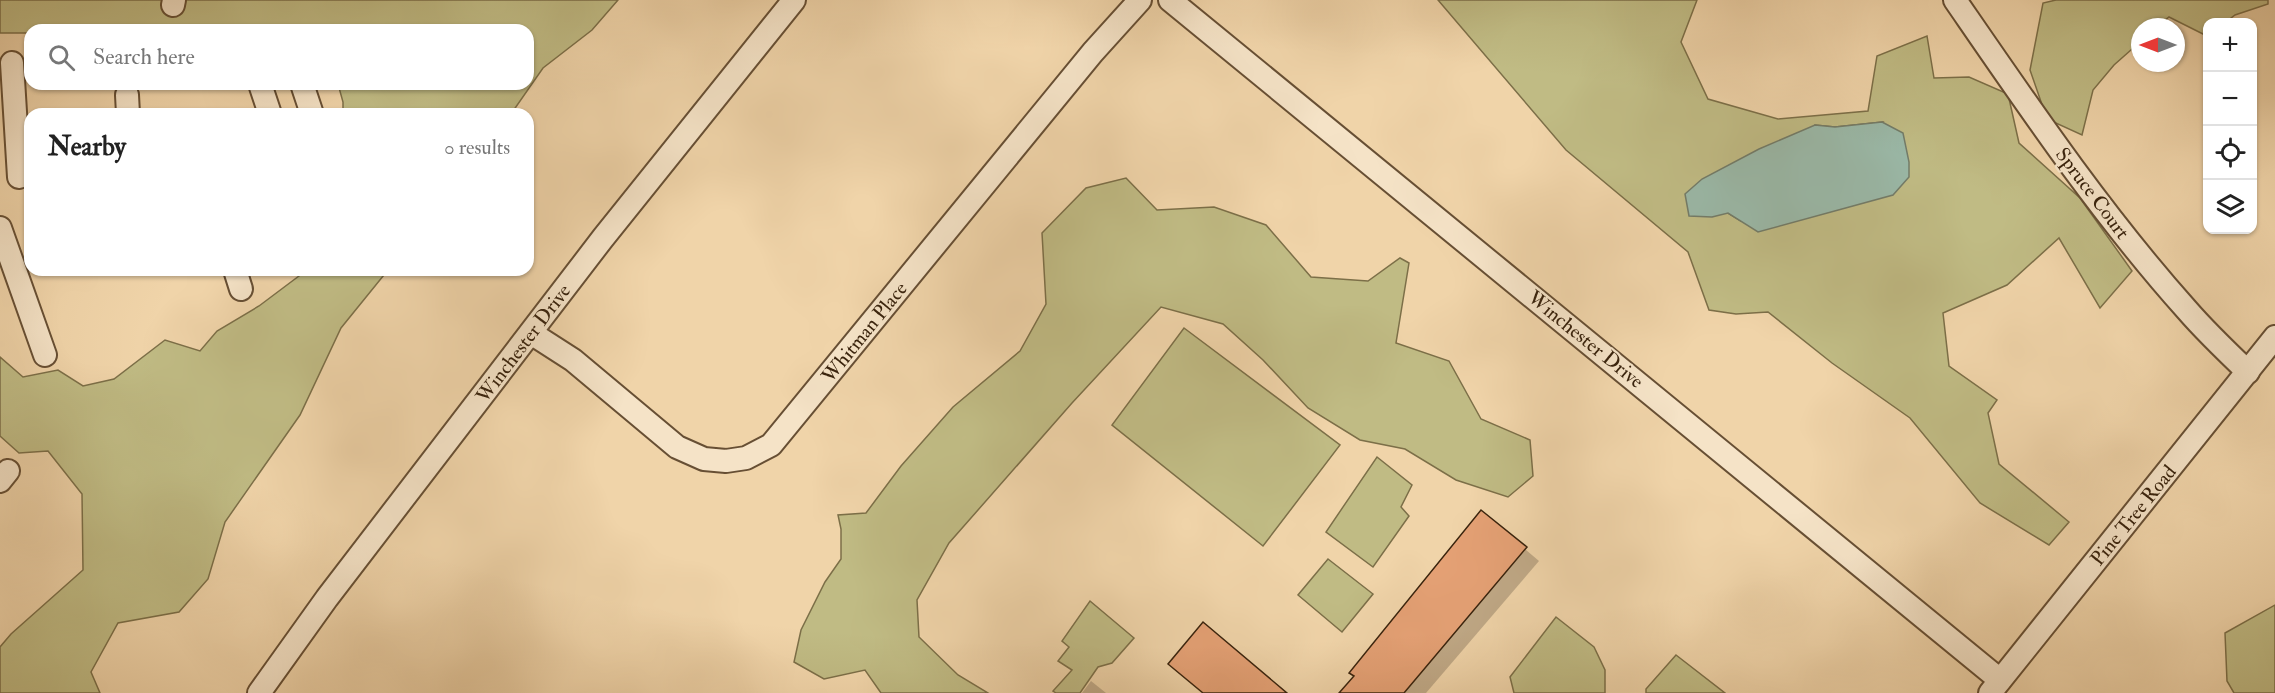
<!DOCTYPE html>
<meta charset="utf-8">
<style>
:root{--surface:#fff;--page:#f2f2f2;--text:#222;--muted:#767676;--line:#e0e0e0}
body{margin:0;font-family:"IM FELL Double Pica",serif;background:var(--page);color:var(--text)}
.controls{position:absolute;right:18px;top:18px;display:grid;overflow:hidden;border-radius:12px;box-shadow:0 2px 4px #0004}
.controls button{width:54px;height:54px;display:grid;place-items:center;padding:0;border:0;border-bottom:2px solid var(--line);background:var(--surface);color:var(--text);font:30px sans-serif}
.compass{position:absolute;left:2131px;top:18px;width:54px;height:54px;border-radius:50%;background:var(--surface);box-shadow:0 2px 4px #0004;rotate:270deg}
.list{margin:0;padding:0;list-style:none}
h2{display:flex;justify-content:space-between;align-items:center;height:78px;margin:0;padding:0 24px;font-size:26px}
h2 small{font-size:20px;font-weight:400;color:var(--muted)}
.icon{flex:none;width:33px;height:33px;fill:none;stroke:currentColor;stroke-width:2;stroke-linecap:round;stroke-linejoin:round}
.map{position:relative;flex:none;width:2275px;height:693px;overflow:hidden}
.search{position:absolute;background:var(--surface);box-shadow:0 2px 4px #0004;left:24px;top:24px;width:510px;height:66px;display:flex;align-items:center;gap:15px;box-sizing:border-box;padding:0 21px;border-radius:18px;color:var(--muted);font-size:22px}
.panel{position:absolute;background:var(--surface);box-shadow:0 2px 4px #0004;left:24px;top:108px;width:510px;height:168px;border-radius:18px}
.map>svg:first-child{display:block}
.green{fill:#c0bb84;stroke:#7c6f48;stroke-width:1.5;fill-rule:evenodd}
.water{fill:#9ab8a7;stroke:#737c69;stroke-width:1.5}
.shadow{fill:#0003}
.building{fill:#e5a175;stroke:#39230d;stroke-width:1.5}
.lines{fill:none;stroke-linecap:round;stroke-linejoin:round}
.minor-casing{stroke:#674f34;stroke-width:26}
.minor{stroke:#f5e3c7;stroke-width:22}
.labels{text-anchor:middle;stroke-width:4.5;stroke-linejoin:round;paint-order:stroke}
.street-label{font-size:20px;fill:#39230d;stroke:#f5e3c7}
</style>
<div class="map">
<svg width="2275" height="693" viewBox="0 0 2275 693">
<rect width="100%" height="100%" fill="#f0d4a9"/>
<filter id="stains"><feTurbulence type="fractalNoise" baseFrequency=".00333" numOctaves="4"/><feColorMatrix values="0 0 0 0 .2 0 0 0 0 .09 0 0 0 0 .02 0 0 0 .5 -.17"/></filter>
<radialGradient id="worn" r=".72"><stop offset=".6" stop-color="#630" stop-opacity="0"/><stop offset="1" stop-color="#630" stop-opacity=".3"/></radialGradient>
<g class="green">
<path d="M 0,0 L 618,0 L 592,30 L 543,68 L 511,114 L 343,114 L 343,102 L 338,84 L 528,84 L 528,30 L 30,30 L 30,33 L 0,33 Z"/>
<path d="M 1438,0 L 1697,0 L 1681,42 L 1708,99 L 1778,119 L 1868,111 L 1877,56 L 1927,36 L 1934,78 L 1969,77 L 2008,94 L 2019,143 L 2080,198 L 2132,271 L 2100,308 L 2059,238 L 2007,285 L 1943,313 L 1949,366 L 1997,400 L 1988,413 L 1999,464 L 2069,522 L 2049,545 L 1980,503 L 1910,418 L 1832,363 L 1768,312 L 1736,314 L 1709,310 L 1688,252 L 1566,150 ZM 1882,122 L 1741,221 L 1728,213 L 1815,125 L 1835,127 Z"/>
<path d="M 2056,0 L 2268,0 L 2268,4 L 2235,15 L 2226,22 L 2208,22 L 2207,36 L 2169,17 L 2157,27 L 2140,27 L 2140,42 L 2114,65 L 2093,90 L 2082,135 L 2047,119 L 2030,70 L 2043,3 Z"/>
<path d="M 1126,178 L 1157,210 L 1214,207 L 1266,225 L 1311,277 L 1368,281 L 1400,258 L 1409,263 L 1396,343 L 1449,361 L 1481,419 L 1530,440 L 1533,476 L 1508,497 L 1456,480 L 1405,449 L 1360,440 L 1308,408 L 1263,360 L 1223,324 L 1161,307 L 1072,403 L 949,543 L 917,600 L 919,637 L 958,675 L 988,693 L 881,693 L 865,670 L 824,679 L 794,662 L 801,630 L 825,582 L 841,559 L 841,529 L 838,515 L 866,513 L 901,466 L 953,407 L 1020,351 L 1046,304 L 1042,233 L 1086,188 Z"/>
<path d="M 307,270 L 388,270 L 341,328 L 300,415 L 225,522 L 208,579 L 179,612 L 118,623 L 91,672 L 100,693 L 0,693 L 0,647 L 11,634 L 83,570 L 82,494 L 48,451 L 19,453 L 0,436 L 0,357 L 23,377 L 58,370 L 83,386 L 114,379 L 165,340 L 200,351 L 217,331 L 259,306 Z"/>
<path d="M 1184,328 L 1340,445 L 1263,546 L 1112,425 Z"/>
<path d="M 1377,457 L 1412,485 L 1401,507 L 1409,516 L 1373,567 L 1326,532 Z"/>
<path d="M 1328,559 L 1373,594 L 1342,632 L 1298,595 Z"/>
<path d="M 1090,601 L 1134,638 L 1112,663 L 1098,667 L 1080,693 L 1056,693 L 1053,691 L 1072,670 L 1058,661 L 1069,647 L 1062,641 Z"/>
<path d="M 2275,605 L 2275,693 L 2234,693 L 2227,681 L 2225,633 Z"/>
<path d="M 1556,617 L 1594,647 L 1605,670 L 1605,693 L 1514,693 L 1510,677 Z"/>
<path d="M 1676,655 L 1725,693 L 1646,693 L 1646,689 Z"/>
</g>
<path class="water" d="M 1882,122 L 1903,133 L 1909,162 L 1909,177 L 1893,195 L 1758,232 L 1728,213 L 1712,217 L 1689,216 L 1685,194 L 1702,179 L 1759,149 L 1815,125 L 1835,127 Z"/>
<g class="shadow">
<path d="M 1481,512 L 1539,561 L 1426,693 L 1341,693 Z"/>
<path d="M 1091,681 L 1106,693 L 1082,693 Z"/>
</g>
<g class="building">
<path d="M 1481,510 L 1527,547 L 1404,693 L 1339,693 L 1354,676 L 1349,673 Z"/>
<path d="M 1203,622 L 1287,693 L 1203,693 L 1168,664 Z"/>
</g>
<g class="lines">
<g class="minor-casing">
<g id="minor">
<path d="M 1170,0 L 2000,680"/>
<path d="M 1955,0 C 2028,106 2101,214 2187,310 C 2206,332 2227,352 2248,372"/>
<path d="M 173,5 L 174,0"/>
<path d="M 12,63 L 19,177"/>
<path d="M 260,84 L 270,114"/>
<path d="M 302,84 L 312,114"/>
<path d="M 127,95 L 128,114"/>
<path d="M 0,228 L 45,355"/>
<path d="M 235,270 L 241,289"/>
<path d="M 531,333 L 573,360 L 677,447 L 704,459 L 726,461 L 746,458 L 771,445 L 1093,52 L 1140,0"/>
<path d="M 0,481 L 8,471"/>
<path d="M 259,693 L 327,598 L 603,238 L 794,0"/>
<path d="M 1990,693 L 2275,337"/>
</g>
</g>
<use href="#minor" class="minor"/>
</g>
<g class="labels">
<g class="street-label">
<text transform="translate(2093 193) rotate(53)" y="7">Spruce Court</text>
<text transform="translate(864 332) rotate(-51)" y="7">Whitman Place</text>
<text transform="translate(1586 339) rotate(39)" y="7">Winchester Drive</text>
<text transform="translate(523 343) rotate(-53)" y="7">Winchester Drive</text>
<text transform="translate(2133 515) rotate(-51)" y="7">Pine Tree Road</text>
</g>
</g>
<rect width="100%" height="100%" filter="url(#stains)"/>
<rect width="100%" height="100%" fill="url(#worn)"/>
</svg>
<div class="controls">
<button>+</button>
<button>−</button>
<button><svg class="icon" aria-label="locate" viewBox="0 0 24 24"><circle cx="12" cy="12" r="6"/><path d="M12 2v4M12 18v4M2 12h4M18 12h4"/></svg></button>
<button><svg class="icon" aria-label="layers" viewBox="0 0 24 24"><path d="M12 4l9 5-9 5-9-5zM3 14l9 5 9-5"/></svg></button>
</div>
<svg class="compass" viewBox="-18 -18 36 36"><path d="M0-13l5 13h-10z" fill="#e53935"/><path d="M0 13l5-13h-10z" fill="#767676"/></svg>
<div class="search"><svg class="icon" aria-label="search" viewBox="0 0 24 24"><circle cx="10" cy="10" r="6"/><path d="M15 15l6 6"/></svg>Search here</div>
<section class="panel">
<h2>Nearby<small>0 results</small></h2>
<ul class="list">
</ul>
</section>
</div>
